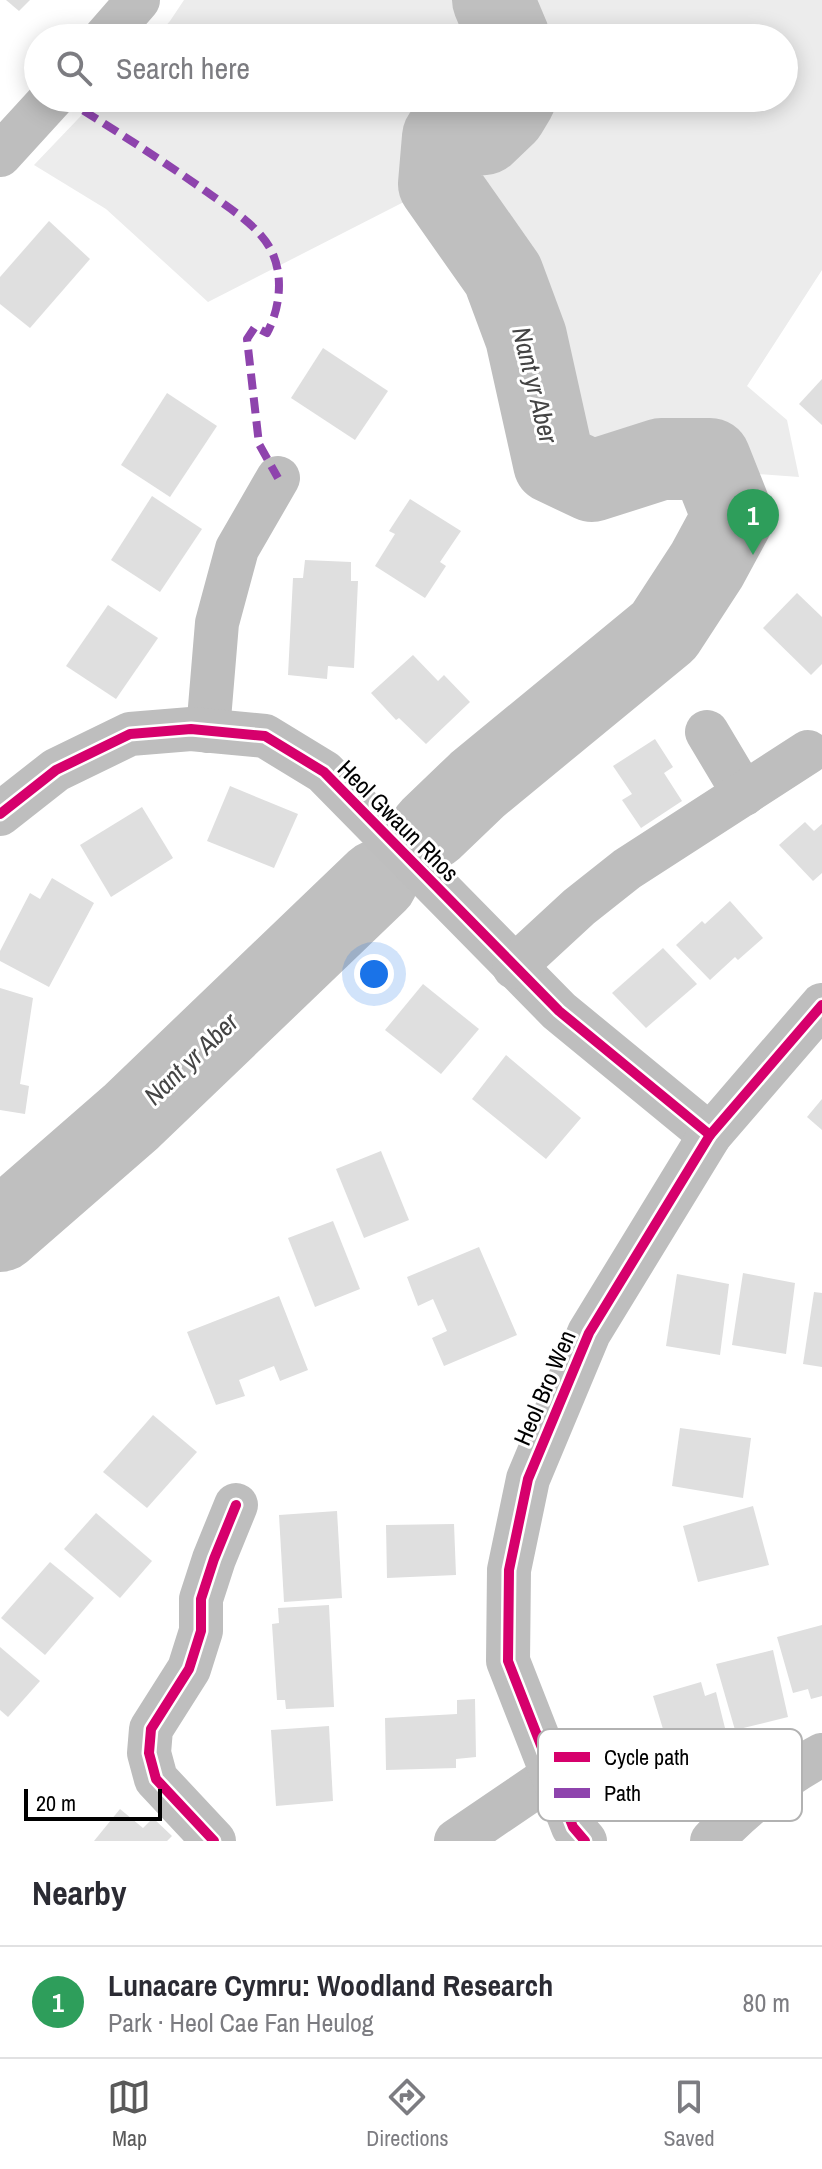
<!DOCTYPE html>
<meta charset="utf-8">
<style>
:root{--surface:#fff;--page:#f7f7f7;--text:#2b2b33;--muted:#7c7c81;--line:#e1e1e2;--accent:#595959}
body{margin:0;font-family:"Archivo Narrow",sans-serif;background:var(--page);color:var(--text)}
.scale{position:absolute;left:24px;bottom:20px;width:138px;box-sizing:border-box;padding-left:8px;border:4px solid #000;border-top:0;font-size:22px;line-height:28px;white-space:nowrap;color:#000;-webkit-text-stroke:6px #fff;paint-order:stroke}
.you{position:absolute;left:374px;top:974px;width:28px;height:28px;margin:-20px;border:6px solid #fff;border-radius:50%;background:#1a73e8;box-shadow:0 0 0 12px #1a73e833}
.badge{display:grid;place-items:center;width:52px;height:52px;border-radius:50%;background:var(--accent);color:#fff;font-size:26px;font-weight:700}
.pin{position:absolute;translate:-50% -66px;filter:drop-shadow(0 2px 4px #0008)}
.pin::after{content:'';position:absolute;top:42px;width:28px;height:24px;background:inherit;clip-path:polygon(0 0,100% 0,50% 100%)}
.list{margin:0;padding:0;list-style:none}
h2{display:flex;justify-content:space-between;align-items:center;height:104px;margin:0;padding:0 32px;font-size:34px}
h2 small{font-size:26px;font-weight:400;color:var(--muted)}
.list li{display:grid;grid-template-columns:52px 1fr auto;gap:24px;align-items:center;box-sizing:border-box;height:112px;padding:0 32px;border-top:2px solid var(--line)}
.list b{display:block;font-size:30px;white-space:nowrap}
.list p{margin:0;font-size:26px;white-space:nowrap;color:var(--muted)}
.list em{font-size:26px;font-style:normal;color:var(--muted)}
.icon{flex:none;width:44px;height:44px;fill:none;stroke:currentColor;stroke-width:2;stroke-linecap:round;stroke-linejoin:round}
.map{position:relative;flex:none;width:822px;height:1841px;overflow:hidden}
.search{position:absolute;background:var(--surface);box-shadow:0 4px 20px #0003;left:24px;right:24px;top:24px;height:88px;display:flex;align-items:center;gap:20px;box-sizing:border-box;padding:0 28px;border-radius:44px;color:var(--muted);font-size:30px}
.sheet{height:216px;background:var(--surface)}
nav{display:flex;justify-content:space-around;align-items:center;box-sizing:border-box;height:112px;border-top:2px solid var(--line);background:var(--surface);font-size:22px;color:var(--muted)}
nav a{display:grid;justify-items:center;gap:4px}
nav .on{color:var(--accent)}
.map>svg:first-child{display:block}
.green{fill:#ececec}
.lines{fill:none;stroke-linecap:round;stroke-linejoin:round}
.river{stroke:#bfbfbf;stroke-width:82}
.building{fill:#dfdfdf}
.minor{stroke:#bebebe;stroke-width:44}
.quiet{stroke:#8e44ad;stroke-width:8;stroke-dasharray:16 8;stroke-linecap:butt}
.cycleway-casing{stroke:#fff;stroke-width:15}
.cycleway{stroke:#d6006c;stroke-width:10}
.labels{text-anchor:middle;stroke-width:6;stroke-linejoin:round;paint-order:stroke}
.street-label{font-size:24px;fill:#000;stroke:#fff}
.water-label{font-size:26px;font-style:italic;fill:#444;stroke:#fff}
.key{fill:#fff;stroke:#b2b2b2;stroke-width:2}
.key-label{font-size:22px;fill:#000}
</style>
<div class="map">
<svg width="822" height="1841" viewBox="0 0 822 1841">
<rect width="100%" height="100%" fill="#fff"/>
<path class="green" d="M 184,0 L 822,0 L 822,270 L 747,386 L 787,420 L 799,477 L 744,473 L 710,459 L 661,459 L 592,481 L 554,463 L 526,337 L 503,276 L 439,184 L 208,302 L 106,209 L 34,165 L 98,98 L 784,98 L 784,38 L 155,38 L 170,21 Z"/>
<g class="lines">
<g class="river">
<path d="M 493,0 L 509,38"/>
<path d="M 431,829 L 478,784 L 664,631 L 707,565 L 733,517 L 710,459 L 661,459 L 592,481 L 554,463 L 526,337 L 503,275 L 439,184 L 443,137 L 484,134 L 506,113 L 515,98"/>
<path d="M 0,1231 L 131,1117 L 377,881"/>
</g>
</g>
<g class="building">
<path d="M 6,0 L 30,0 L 19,11 Z"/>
<path d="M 49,221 L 90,259 L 30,328 L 0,304 L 0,277 Z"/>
<path d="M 323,348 L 388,391 L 355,440 L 291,398 Z"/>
<path d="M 822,379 L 822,425 L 799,404 Z"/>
<path d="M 167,393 L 217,426 L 170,497 L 121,465 Z"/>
<path d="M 152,496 L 202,529 L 160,592 L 111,560 Z"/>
<path d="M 410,499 L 461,531 L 440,562 L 446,566 L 425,598 L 375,566 L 395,534 L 389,531 Z"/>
<path d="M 305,560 L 351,562 L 351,581 L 358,581 L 354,668 L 328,666 L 327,679 L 288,675 L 293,578 L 303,578 Z"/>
<path d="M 797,593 L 822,617 L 822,664 L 811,675 L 763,628 Z"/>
<path d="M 108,605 L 158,638 L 116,699 L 66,666 Z"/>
<path d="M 413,655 L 438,681 L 444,675 L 470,702 L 426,744 L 399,718 L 396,720 L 371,693 Z"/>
<path d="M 655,739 L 673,767 L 664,773 L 682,801 L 641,828 L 622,800 L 632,794 L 613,766 Z"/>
<path d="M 230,786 L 298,814 L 274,868 L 207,841 Z"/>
<path d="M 142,807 L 173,858 L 111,897 L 80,845 Z"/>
<path d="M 805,822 L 814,831 L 822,824 L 822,873 L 813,881 L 779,845 Z"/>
<path d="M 52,878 L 94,903 L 49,987 L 0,961 L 0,951 L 30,893 L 40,899 Z"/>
<path d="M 730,901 L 763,938 L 738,960 L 735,957 L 710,980 L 676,945 L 702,921 L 705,924 Z"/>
<path d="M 663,948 L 697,984 L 646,1028 L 612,993 Z"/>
<path d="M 423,984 L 479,1029 L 441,1074 L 385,1030 Z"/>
<path d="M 0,988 L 33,998 L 20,1084 L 29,1086 L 25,1114 L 0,1110 Z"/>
<path d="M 506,1055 L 581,1118 L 546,1159 L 472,1099 Z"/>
<path d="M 822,1099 L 822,1130 L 807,1117 Z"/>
<path d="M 381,1151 L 409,1220 L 364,1238 L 336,1169 Z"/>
<path d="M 333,1221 L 360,1289 L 315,1307 L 288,1238 Z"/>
<path d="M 479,1247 L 517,1335 L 444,1366 L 432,1338 L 447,1331 L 433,1299 L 418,1306 L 407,1277 Z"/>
<path d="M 743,1273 L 795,1283 L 786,1354 L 732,1345 Z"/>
<path d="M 677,1274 L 729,1284 L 720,1355 L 666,1346 Z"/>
<path d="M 814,1292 L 822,1293 L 822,1367 L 803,1364 Z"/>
<path d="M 279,1296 L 308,1370 L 280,1381 L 274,1366 L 239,1380 L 245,1396 L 216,1405 L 187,1332 Z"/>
<path d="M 153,1415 L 197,1452 L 147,1508 L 103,1472 Z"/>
<path d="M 680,1428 L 751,1438 L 743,1498 L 672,1486 Z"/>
<path d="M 753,1506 L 769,1565 L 698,1582 L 683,1526 Z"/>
<path d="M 337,1511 L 342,1598 L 284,1602 L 279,1515 Z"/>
<path d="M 96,1513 L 152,1561 L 120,1598 L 64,1549 Z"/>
<path d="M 454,1524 L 456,1575 L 387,1578 L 386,1525 Z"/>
<path d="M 50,1562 L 94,1598 L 45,1655 L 1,1618 Z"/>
<path d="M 329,1605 L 334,1707 L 286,1709 L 285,1700 L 277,1700 L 272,1624 L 279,1623 L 278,1608 Z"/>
<path d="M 822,1625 L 822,1696 L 811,1699 L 808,1689 L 793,1693 L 777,1637 Z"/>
<path d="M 0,1647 L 40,1681 L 8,1717 L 0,1710 Z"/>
<path d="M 773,1650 L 788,1717 L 735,1730 L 716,1664 Z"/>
<path d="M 701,1682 L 705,1696 L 716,1692 L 729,1744 L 673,1762 L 653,1696 Z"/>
<path d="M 475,1699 L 476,1757 L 456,1759 L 456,1768 L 386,1770 L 385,1718 L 457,1714 L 457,1700 Z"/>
<path d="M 329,1726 L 333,1801 L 276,1806 L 271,1730 Z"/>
<path d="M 120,1809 L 143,1828 L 153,1818 L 172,1836 L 167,1841 L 94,1841 Z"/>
</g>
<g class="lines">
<g class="minor">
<path d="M 105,38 L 138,0"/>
<path d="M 0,155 L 52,98"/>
<path d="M 208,731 L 217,623 L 237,549 L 278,478"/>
<path d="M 707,732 L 744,794"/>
<path d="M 0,814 L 56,770 L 130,734 L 191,729 L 265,736 L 324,772 L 559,1011 L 710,1135"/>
<path d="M 514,967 L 579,907 L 627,869 L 808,752"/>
<path d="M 214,1841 L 156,1779 L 149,1753 L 151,1729 L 189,1669 L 201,1631 L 201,1599 L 214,1559 L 236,1505"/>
<path d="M 456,1841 L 553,1775"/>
<path d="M 585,1841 L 573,1827 L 508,1661 L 509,1570 L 528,1479 L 589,1333 L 710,1135 L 822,1005"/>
<path d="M 712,1841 C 740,1809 784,1775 822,1755"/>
</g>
<path class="quiet" d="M 63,98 C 112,128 160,159 207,192 C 229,208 259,226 271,250 C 284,275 280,309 267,333 L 255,327 L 247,339 L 259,444 L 278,478"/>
<g class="cycleway-casing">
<g id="cycleway">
<path d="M 0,814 L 56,770 L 130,734 L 191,729 L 265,736 L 324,772 L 559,1011 L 710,1135"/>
<path d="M 214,1841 L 156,1779 L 149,1753 L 151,1729 L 189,1669 L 201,1631 L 201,1599 L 214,1559 L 236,1505"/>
<path d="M 585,1841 L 573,1827 L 508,1661 L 509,1570 L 528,1479 L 589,1333 L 710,1135 L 822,1005"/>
</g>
</g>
<use href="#cycleway" class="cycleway"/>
</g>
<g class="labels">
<g class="street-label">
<text transform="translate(398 821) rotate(45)" y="8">Heol Gwaun Rhos</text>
<text transform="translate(545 1388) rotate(-67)" y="8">Heol Bro Wen</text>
</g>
<g class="water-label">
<text transform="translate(535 385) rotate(76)" y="9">Nant yr Aber</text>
<text transform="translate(191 1059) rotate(-44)" y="9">Nant yr Aber</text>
</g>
</g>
<rect x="538" y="1729" width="264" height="92" rx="12" class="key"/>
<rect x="554" y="1752" width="36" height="10" fill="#d6006c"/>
<rect x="554" y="1788" width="36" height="10" fill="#8e44ad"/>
<g class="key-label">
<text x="604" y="1765">Cycle path</text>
<text x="604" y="1801">Path</text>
</g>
</svg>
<div class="scale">20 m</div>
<div class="you"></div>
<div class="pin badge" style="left:753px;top:555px;background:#2e9e5b">1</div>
<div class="search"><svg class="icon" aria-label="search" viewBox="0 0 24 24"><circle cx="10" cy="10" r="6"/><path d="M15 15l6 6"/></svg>Search here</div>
</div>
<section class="sheet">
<h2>Nearby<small></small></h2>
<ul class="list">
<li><span class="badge" style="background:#2e9e5b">1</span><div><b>Lunacare Cymru: Woodland Research</b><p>Park · Heol Cae Fan Heulog</p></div><em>80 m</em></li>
</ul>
</section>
<nav>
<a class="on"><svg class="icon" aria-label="map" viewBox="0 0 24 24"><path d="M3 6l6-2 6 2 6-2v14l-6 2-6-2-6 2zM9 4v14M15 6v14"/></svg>Map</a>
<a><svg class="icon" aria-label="directions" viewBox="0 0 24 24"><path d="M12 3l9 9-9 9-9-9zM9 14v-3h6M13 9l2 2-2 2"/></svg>Directions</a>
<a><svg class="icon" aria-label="saved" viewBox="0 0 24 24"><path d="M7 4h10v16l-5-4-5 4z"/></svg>Saved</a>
</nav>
